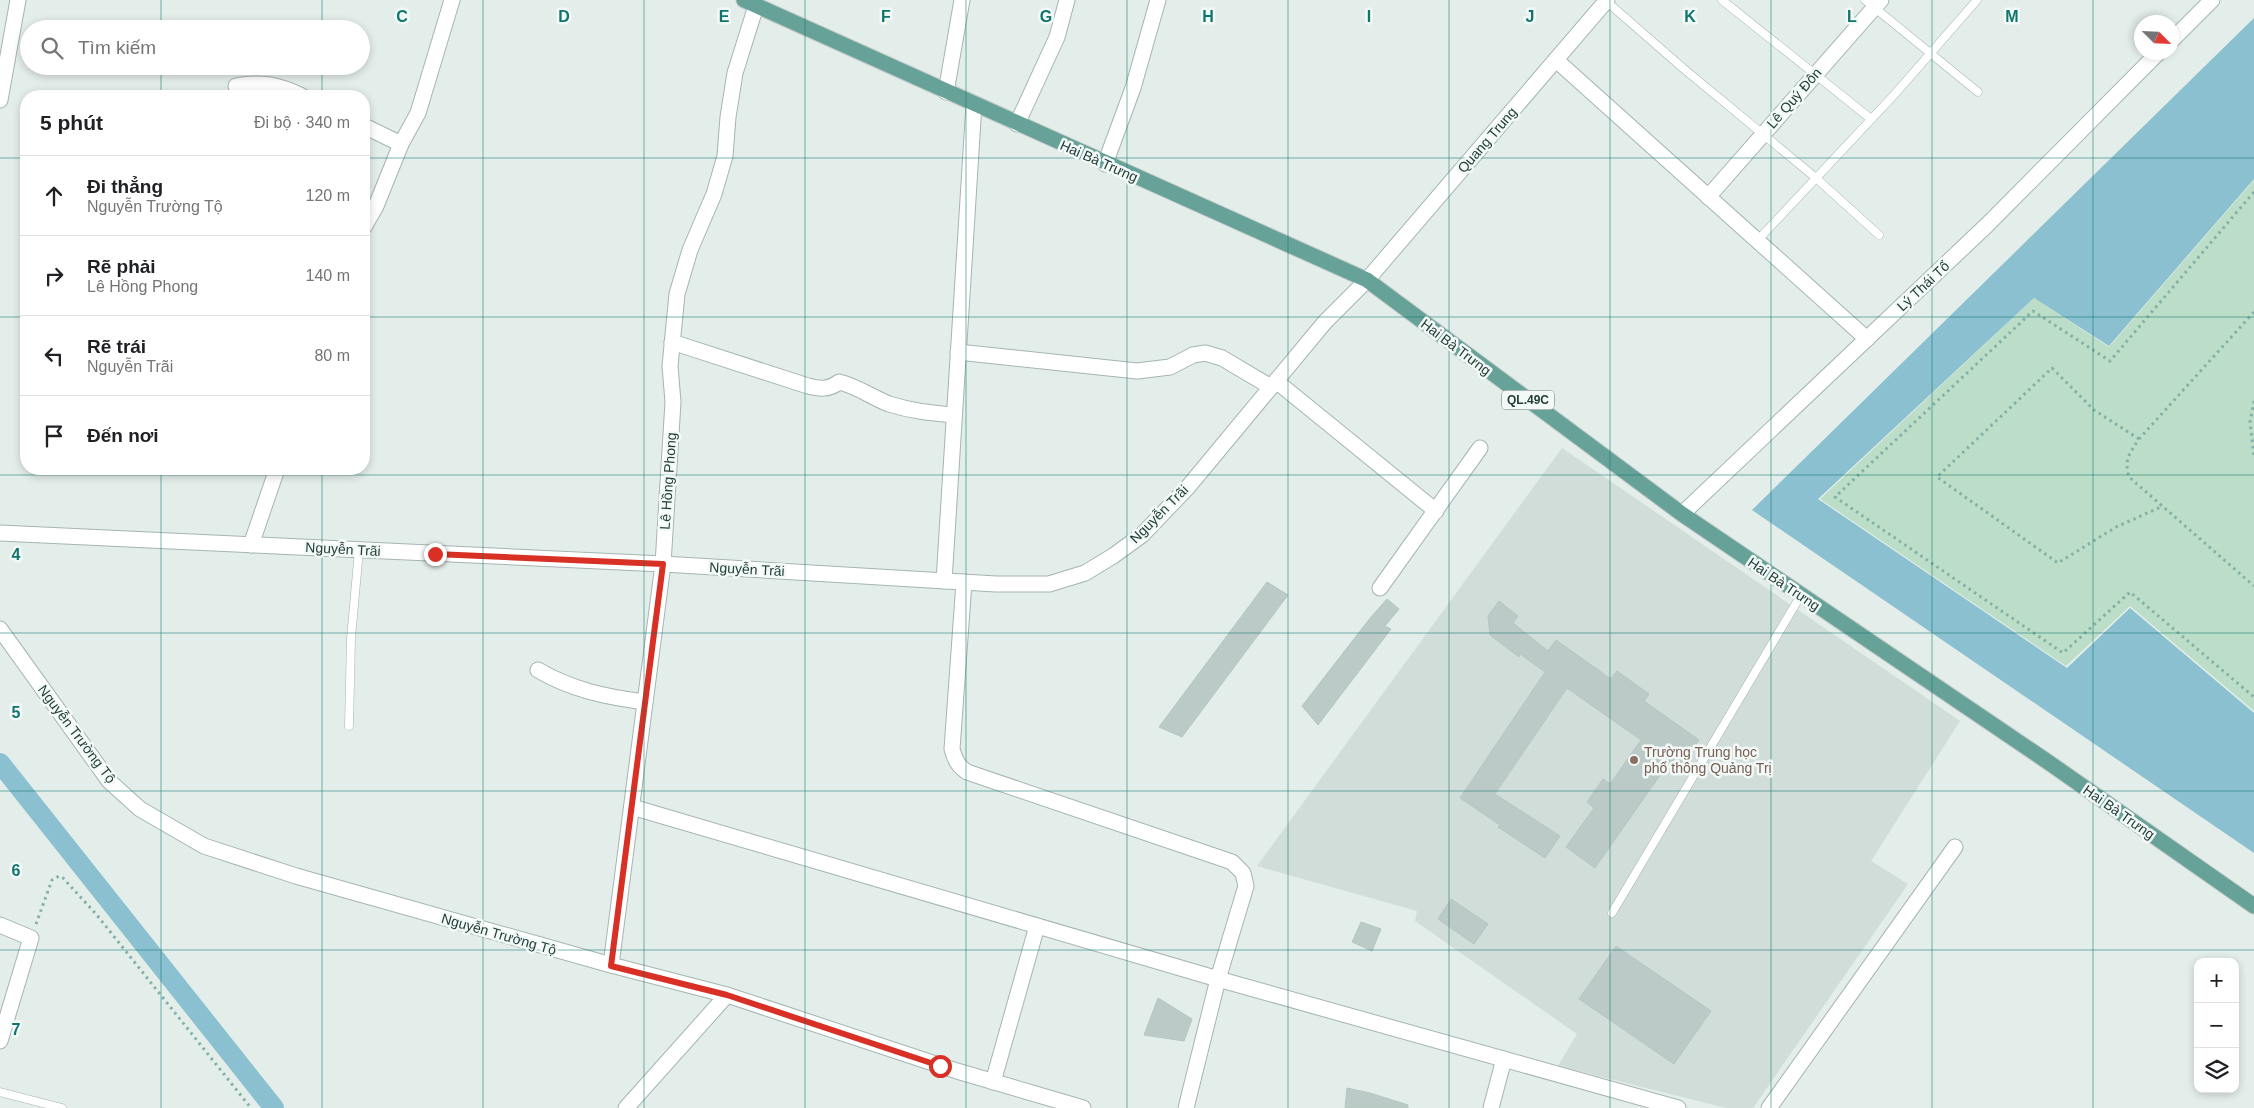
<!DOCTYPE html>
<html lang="vi">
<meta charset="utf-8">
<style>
:root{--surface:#fff;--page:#f2f2f2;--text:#202124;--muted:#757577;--line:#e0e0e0}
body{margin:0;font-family:Arial,sans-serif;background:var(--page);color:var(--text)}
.controls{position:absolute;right:15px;bottom:15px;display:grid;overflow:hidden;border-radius:10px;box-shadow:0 2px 8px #0003}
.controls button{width:45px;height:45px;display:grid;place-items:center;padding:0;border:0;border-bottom:1px solid var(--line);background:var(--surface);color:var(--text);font:25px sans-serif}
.compass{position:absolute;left:2134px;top:15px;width:45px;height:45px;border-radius:50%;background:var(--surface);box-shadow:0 2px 8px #0003;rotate:114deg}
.stop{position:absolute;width:15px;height:15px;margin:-11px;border:4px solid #d93025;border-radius:50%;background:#fff}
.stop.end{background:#d93025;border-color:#fff;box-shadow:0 1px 5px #0008}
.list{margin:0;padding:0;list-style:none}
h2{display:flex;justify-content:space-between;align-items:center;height:65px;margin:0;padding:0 20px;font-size:21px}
h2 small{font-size:16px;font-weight:400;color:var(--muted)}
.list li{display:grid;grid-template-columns:32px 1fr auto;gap:15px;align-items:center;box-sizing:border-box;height:80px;padding:0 20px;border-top:1px solid var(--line)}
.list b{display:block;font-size:19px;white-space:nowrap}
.list p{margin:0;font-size:16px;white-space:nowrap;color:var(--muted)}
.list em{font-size:16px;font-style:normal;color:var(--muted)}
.icon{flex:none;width:28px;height:28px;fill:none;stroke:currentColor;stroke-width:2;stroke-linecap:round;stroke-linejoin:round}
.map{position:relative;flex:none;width:2254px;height:1108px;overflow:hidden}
.search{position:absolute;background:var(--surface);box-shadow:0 2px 8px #0003;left:20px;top:20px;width:350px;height:55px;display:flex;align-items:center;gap:12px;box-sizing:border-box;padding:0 18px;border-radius:28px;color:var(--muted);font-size:19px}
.panel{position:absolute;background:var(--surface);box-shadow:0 2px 8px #0003;left:20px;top:90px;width:350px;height:385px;border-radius:20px}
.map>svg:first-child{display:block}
.built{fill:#d1ddd8}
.green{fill:#bcdec8}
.water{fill:#8bc0d1}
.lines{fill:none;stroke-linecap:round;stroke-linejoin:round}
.canal{stroke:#8bc0d1;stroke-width:20}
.building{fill:#bbcac6;stroke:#b5c6c1}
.service-casing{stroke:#a5b5b1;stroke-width:9}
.minor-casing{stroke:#a5b5b1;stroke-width:17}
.tertiary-casing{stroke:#a5b5b1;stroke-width:17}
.primary-casing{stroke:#c1c9c8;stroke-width:17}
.path{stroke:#83b0a6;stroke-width:3;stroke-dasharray:2.5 4;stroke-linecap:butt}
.service{stroke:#fff;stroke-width:8}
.minor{stroke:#fff;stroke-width:15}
.tertiary{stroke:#fff;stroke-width:15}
.primary{stroke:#67a299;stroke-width:15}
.route{stroke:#d93025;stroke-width:6}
.grid{fill:none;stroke:#0f766e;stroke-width:1;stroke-opacity:0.55}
.education-dot{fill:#8d6e63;stroke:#f3f9f7;stroke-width:2}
.labels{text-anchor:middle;stroke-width:5;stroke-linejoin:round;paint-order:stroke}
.shield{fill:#f3f9f7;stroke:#617672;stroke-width:1}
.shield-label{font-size:12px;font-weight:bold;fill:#223e39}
.street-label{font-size:14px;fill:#223e39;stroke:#f3f9f7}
.education-label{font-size:14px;fill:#785e54;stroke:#f3f9f7;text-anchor:start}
.grid-label{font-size:16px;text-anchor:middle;font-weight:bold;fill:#0f766e;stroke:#f3f9f7;stroke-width:5;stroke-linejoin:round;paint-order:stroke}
</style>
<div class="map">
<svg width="2254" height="1108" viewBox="0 0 2254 1108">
<rect width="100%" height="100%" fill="#e3ede9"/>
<path class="built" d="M 1562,448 L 1960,721 L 1871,861 L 1908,884 L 1753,1108 L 1726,1108 L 1558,1066 L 1577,1034 L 1415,921 L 1417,911 L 1257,866 Z"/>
<path class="green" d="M 2254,180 L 2254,711 L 2130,606 L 2066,666 L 1820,499 L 2034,298 L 2109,347 Z"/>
<path class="water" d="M 2254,18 L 2254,179 L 2109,346 L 2034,298 L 1818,499 L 2067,668 L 2130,608 L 2254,713 L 2254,853 L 1752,510 Z"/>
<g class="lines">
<path class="canal" d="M 0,763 L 274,1108"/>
</g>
<g class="building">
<path d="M 1267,582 L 1288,595 L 1182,737 L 1159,727 Z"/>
<path d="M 1387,599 L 1399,609 L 1385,626 L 1391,629 L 1318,725 L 1302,706 L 1371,617 Z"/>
<path d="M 1499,601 L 1518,616 L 1513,623 L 1548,651 L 1556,640 L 1611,679 L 1617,671 L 1649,694 L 1644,701 L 1699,740 L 1680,768 L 1670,761 L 1595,868 L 1566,847 L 1594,808 L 1587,802 L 1603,779 L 1610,784 L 1641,740 L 1567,688 L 1495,794 L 1560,836 L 1545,858 L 1498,827 L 1500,825 L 1460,798 L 1545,672 L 1520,654 L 1519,657 L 1490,635 L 1488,616 Z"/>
<path d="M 1451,899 L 1488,924 L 1474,944 L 1438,919 Z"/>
<path d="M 1361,922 L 1381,929 L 1372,951 L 1352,942 Z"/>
<path d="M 1616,946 L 1711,1011 L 1674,1064 L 1579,999 Z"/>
<path d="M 1158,998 L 1192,1019 L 1184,1041 L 1144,1035 Z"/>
<path d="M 1347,1088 L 1370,1093 L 1408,1105 L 1408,1108 L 1345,1108 Z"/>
</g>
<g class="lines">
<g class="service-casing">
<g id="service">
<path d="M 1722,0 L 1871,119"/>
<path d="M 1865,0 L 1978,92"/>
<path d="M 1606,1 L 1684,69 L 1816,178 L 1879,235"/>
<path d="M 1757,241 L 1894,95 L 1977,0"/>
<path d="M 349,726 L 351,638 L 359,550"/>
<path d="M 1612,913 L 1801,595"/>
<path d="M 0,1092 L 62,1108"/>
</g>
</g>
<g class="minor-casing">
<g id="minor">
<path d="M 2172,40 L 2212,0"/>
<path d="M 1556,60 L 1867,339"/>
<path d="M 236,86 C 261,81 279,85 302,96"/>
<path d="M 946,92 L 962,0"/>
<path d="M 0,100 L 18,0"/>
<path d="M 1017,124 L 1057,37 L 1067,0"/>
<path d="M 364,126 L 401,144"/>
<path d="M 1105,164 L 1133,88 L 1158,0"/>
<path d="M 1708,197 L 1881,0"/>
<path d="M 364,227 L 376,206 L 401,144 L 418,113 L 452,0"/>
<path d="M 672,342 L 808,386 C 820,389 829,390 839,382 C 857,386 871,397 889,404 C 911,411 931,413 954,415"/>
<path d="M 958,352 L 1137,371 L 1170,367 L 1193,355 L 1205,353 L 1222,358 L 1271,387"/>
<path d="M 1276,381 L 1436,511"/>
<path d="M 1682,514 L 1987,225 L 2159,52"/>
<path d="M 251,545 L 277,469"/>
<path d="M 944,581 L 974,104"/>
<path d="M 964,582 L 952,749 C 955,760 958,766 967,772 L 1232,862 L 1243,873 L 1246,886 L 1218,979 L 1186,1108"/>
<path d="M 1380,588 L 1480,448"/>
<path d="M 0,629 L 109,781 L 140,809 L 204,846 L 296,876 L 611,965 L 727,995 L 957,1071 L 1083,1108"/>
<path d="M 538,670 C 572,690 606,697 645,702"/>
<path d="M 632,807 L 1218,979 L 1678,1108"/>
<path d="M 0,925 L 31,938 L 0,1041"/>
<path d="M 611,965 L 663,564 L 673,402 L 670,366 L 677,294 L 690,250 L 714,194 L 725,156 L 728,117 L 735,73 L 756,6"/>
<path d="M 993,1082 L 1037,926"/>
<path d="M 626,1108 L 727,995"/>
<path d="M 1491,1108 L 1504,1059"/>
<path d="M 1769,1108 L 1955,847"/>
</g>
</g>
<g class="tertiary-casing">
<path id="tertiary" d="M 0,533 L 663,564 L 996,584 L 1049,584 L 1085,573 L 1113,556 L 1142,535 L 1188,487 L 1325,322 L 1367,280 L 1607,0"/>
</g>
<g class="primary-casing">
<path id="primary" d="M 744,0 L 1367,280 L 1682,514 L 2048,762 L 2254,906"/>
</g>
<g class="path">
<path d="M 2254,192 L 2110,361 L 2033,311 L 1835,497 L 2063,653 L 2130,592 L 2254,697"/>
<path d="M 2254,312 L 2139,439 C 2129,454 2124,460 2129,477 L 2254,586"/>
<path d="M 2254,401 L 2250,422 L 2254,456"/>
<path d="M 2139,439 L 2094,410 L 2052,368 L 1937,477 L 2058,563 L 2116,527 L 2163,506"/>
<path d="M 36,924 L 52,880 L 59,876 L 63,878 L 96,914 L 251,1108"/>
</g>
<use href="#service" class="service"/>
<use href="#minor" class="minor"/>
<use href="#tertiary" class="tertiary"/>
<use href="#primary" class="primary"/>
</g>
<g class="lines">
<path class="route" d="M 435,554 L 663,564 L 611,966 L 727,995 L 940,1066"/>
</g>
<path class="grid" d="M 161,0 L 161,29M 322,0 L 322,29M 483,0 L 483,1108M 644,0 L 644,1108M 805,0 L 805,1108M 966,0 L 966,1108M 1127,0 L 1127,1108M 1288,0 L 1288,1108M 1449,0 L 1449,1108M 1610,0 L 1610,1108M 1771,0 L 1771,1108M 1932,0 L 1932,1108M 2093,0 L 2093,1108M 161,66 L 161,96M 322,66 L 322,96M 0,158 L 26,158M 364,158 L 2254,158M 0,317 L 26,317M 364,317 L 2254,317M 161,469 L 161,1108M 322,469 L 322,1108M 0,475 L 2254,475M 0,633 L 2254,633M 0,791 L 2254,791M 0,950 L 2254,950"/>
<circle class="education-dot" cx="1634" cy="760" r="5"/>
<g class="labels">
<rect class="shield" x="1502" y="390.5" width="52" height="19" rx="4"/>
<g class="shield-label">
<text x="1528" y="404">QL.49C</text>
</g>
<g class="street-label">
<text transform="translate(1794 98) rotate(-49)" y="5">Lê Quý Đôn</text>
<text transform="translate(1487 140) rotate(-49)" y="5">Quang Trung</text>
<text transform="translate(1099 161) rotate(24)" y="5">Hai Bà Trưng</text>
<text transform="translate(1923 286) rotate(-43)" y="5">Lý Thái Tổ</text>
<text transform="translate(1456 347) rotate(37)" y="5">Hai Bà Trưng</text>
<text transform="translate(668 481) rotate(-86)" y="5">Lê Hồng Phong</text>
<text transform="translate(1159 514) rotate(-45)" y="5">Nguyễn Trãi</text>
<text transform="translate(343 549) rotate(3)" y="5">Nguyễn Trãi</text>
<text transform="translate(747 569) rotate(3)" y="5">Nguyễn Trãi</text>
<text transform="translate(1784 584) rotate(34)" y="5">Hai Bà Trưng</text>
<text transform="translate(77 734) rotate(53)" y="5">Nguyễn Trường Tộ</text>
<text transform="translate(2119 812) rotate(35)" y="5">Hai Bà Trưng</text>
<text transform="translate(499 934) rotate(16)" y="5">Nguyễn Trường Tộ</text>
</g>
<g class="education-label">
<text x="1644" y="757">Trường Trung học<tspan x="1644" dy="16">phổ thông Quảng Trị</tspan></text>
</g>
</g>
<g class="grid-label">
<text x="402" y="22">C</text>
<text x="564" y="22">D</text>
<text x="724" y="22">E</text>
<text x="886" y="22">F</text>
<text x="1046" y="22">G</text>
<text x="1208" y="22">H</text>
<text x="1369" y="22">I</text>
<text x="1530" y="22">J</text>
<text x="1690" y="22">K</text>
<text x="1852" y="22">L</text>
<text x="2012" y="22">M</text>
<text x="16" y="560">4</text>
<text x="16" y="718">5</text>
<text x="16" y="876">6</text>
<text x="16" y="1035">7</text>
</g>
</svg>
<div class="controls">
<button>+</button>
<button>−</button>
<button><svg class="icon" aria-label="layers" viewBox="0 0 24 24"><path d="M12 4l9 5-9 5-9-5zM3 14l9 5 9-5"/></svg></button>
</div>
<svg class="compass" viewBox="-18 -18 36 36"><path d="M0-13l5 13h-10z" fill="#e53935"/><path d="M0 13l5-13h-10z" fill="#757577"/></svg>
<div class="stop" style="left:940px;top:1066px"></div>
<div class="stop end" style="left:435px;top:554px"></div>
<div class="search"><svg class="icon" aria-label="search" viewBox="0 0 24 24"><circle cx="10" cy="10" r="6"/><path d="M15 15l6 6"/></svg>Tìm kiếm</div>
<section class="panel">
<h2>5 phút<small>Đi bộ · 340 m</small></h2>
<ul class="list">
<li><svg class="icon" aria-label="ahead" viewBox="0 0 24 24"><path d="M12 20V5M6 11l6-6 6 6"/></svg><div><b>Đi thẳng</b><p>Nguyễn Trường Tộ</p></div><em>120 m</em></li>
<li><svg class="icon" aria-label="right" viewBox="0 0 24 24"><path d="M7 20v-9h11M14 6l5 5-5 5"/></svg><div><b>Rẽ phải</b><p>Lê Hồng Phong</p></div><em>140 m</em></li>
<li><svg class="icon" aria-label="left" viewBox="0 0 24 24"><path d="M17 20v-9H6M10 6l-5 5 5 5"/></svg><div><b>Rẽ trái</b><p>Nguyễn Trãi</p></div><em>80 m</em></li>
<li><svg class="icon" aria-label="arrive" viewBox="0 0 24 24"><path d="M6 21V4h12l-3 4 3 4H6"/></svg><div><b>Đến nơi</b></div></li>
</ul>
</section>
</div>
